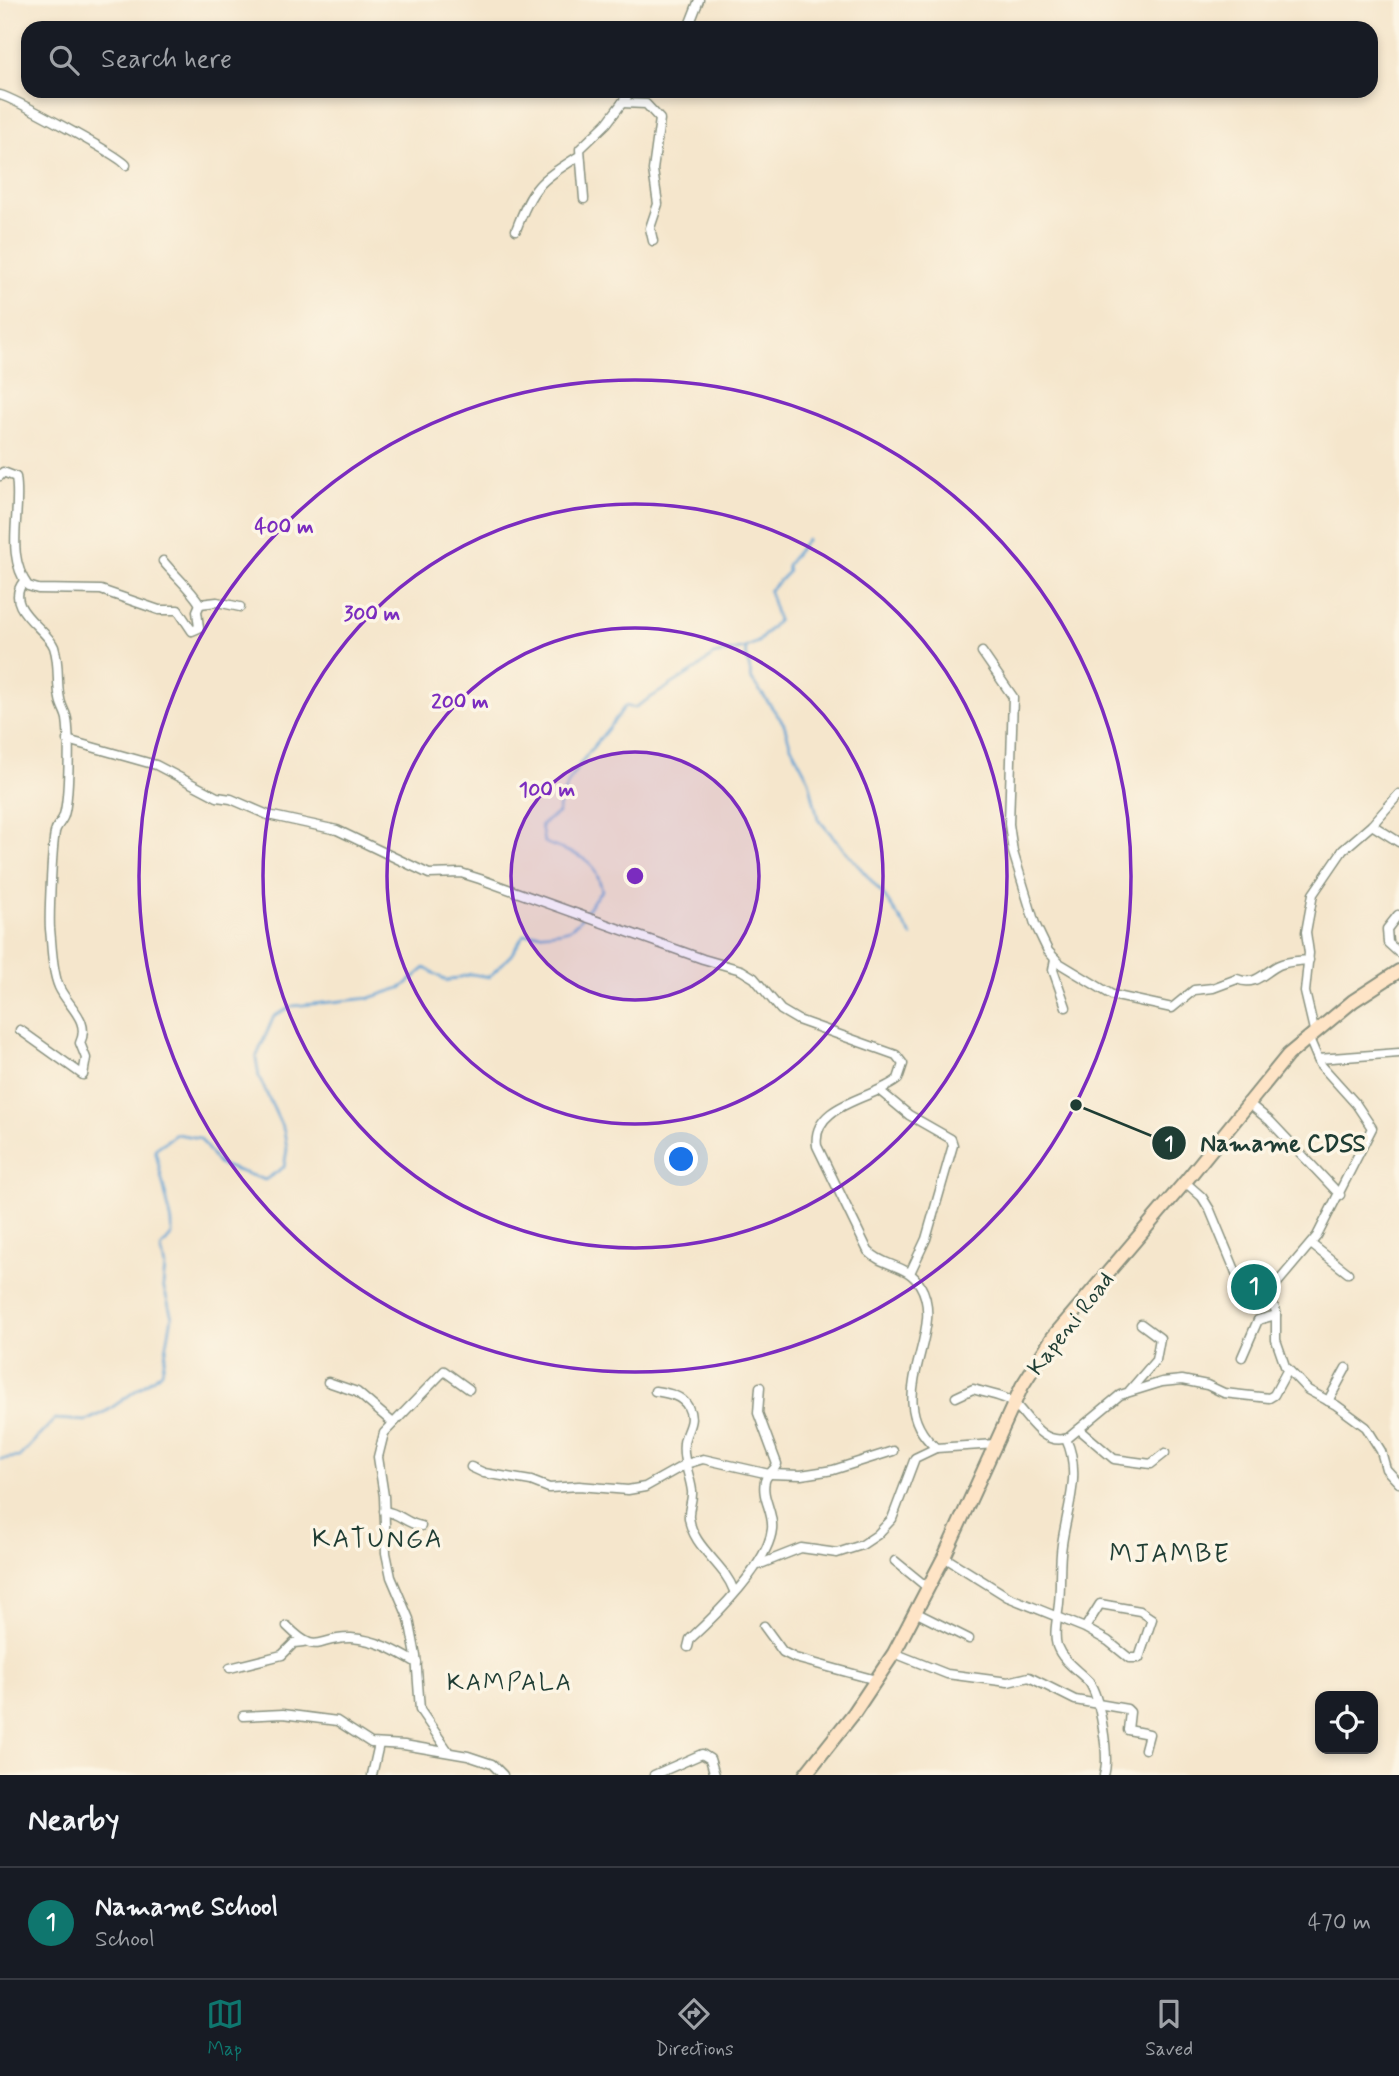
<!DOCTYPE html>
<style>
:root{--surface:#171b24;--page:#242831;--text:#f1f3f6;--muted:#9ea1a6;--line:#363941;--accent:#0f766e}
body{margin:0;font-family:Mynerve,sans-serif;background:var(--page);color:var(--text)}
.controls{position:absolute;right:21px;bottom:21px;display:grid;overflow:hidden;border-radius:14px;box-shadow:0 4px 10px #0003}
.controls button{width:63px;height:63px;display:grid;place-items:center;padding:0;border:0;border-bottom:2px solid var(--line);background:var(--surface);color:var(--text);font:35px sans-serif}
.you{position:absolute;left:682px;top:1160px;width:24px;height:24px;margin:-18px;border:5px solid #fff;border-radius:50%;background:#1a73e8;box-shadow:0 0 0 10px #1a73e833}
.badge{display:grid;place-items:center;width:46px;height:46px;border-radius:50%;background:var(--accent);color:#fff;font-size:23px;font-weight:700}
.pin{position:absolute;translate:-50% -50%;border:4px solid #fff;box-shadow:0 2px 7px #0006}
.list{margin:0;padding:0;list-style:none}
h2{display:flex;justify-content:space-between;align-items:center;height:91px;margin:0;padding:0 28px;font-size:30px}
h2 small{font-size:23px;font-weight:400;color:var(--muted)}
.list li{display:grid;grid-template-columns:46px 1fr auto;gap:21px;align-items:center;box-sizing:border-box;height:112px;padding:0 28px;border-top:2px solid var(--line)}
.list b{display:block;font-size:26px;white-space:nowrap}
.list p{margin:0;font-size:23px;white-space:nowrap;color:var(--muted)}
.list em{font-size:23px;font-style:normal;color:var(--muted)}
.icon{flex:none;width:38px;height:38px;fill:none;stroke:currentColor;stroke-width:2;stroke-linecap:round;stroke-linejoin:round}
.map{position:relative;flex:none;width:1399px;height:1775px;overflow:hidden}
.search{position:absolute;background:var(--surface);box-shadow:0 4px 10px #0003;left:21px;right:21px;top:21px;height:77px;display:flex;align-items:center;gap:18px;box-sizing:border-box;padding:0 24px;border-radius:21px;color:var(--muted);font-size:26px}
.sheet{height:203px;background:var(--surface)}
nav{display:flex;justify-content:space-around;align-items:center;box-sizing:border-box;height:98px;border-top:2px solid var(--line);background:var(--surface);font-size:19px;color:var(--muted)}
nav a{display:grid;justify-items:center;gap:4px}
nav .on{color:var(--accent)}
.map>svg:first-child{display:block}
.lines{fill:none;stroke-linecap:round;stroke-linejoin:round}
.stream{stroke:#60a1d3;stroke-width:2.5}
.street-casing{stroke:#8a9280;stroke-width:11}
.secondary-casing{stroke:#8a9280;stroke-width:16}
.street{stroke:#fff;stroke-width:8}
.secondary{stroke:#fee4c6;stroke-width:12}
.ring{fill:none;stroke:#7b2cbf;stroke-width:3.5}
.labels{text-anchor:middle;stroke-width:7;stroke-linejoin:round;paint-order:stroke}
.street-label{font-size:23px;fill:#1f3d34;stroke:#fcf5e5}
.neighbourhood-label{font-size:24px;letter-spacing:2px;fill:#1f3d34;stroke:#fcf5e5}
.quarter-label{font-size:26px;letter-spacing:2px;fill:#1f3d34;stroke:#fcf5e5}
.centre{fill:#7b2cbf;stroke:#fcf5e5;stroke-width:3.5}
.ring-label{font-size:21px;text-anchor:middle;font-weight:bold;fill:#7b2cbf;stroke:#fcf5e5;stroke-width:7;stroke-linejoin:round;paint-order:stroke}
.leader{fill:none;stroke:#1f3d34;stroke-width:2.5}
.callout-dot{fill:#1f3d34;stroke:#fcf5e5;stroke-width:2.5}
.mark-label{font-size:21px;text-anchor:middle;font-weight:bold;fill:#fff}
.callout-label{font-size:24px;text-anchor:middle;font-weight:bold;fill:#1f3d34;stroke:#fcf5e5;stroke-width:7;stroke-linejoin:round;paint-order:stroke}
</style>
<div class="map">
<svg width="1399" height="1775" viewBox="0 0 1399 1775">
<rect width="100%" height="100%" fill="#fcf5e5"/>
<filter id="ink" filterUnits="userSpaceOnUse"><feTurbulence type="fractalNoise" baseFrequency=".0143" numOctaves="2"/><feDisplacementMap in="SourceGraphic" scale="14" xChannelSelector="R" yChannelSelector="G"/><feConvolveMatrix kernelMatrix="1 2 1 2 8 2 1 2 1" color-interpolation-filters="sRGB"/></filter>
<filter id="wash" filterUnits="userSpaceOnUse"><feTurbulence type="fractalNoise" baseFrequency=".00686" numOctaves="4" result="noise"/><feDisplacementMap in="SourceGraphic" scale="28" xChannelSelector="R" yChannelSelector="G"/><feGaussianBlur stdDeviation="1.57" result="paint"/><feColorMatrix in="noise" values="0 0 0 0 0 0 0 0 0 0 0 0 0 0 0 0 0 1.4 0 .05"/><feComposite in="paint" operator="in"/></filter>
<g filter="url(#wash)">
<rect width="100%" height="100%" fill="#f5e6cc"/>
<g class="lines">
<g class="stream">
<path d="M 807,539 L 787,565 L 788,572 L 769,591 L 778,620 L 758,642 L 745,648 L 752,680 L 784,724 L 790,744 L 809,780 L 818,819 L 882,893 L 912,936"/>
<path d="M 0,1459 L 19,1457 L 55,1419 L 86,1421 L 107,1411 L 162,1372 L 172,1317 L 163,1285 L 165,1267 L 161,1248 L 172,1235 L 172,1223 L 155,1149 L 176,1134 L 200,1138 L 218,1164 L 265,1180 L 284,1167 L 287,1149 L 284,1131 L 259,1077 L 256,1058 L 274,1016 L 293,1006 L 370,998 L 403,987 L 425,968 L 447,981 L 471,974 L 489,977 L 511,955 L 524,935 C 535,933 561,933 569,929 C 582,922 591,901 602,890 C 592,850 577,858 544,842 L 541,825 L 558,813 C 566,769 602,741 625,706 L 634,708 L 698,668 L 713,655 L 745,648"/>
</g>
</g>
</g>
<g filter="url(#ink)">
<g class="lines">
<g class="street-casing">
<g id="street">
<path d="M 688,28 L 699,0"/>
<path d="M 0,95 C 13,98 120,156 126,165"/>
<path d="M 622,103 L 646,104 L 660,119 L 653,170 L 658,204 L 650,228 L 653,241"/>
<path d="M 584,199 L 580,149 L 607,123 L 631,91"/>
<path d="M 516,230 C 533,185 539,182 579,156"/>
<path d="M 0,476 L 3,472 L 16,477 C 22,514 4,553 28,586 L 38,589 L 101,590 L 159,610 L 178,610 L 192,631 L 199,628 L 197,611 L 200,604"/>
<path d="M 163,561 C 176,577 189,587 200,604 L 217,602 L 240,607"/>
<path d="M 982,652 L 1013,697 L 1009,824 L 1013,852 L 1035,924 L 1048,951 L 1059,963 L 1112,995 L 1172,1008 L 1194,990 L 1213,988 L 1237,979 C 1256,987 1264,972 1279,965 C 1288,961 1299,961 1309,960"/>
<path d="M 67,740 L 156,765 L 217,797 L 231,799 L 268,815 L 337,830 L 429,874 L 461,873 L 480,879 L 703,959 L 741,970 L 754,978 L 781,1010 L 798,1020 L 896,1055 L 903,1064 L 898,1079 C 875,1099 811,1103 817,1146 L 868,1251 C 883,1267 908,1264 920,1285 C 949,1333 878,1398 936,1448 L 996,1444"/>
<path d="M 1372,825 L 1399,842"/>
<path d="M 1398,915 L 1387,929 L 1388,943 L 1399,953"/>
<path d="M 1055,959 L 1053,970 L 1066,1007"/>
<path d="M 20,1030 L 83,1075 L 86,1058 L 80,1043 C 91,1020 68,1007 59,987 C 52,971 52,947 50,929 C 49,916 52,838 56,829 C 58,824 63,820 64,815 C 69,798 70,738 67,719 C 66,713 61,706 60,699 C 56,681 60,665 54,647 C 47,628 2,608 24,581"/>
<path d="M 1314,1030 L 1305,992 L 1309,953 L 1306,932 L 1313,894 L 1343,850 L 1372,825 L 1399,794"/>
<path d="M 1308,1036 L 1320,1064 L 1356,1104 L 1372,1128 L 1317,1236 L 1268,1294 L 1276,1311 L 1276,1340 L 1285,1366 L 1308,1390 L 1336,1405 L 1366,1427 L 1381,1451 L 1386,1469 L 1399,1483"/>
<path d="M 1318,1059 L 1399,1053"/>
<path d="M 880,1091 L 909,1115 L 951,1139 L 953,1145 L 926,1239 L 910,1273"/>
<path d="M 1247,1102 L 1270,1121 L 1340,1195"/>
<path d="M 1185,1182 L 1202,1197 L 1210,1210 L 1237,1275 L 1250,1282 L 1271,1302"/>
<path d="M 1311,1244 L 1348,1273"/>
<path d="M 1242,1357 L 1258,1320 L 1276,1315"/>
<path d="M 328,1382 L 357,1392 L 393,1423"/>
<path d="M 1130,1390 L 1156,1360 L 1160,1338 L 1141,1324"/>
<path d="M 655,1391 C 667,1393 682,1395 688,1407 C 696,1422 685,1431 684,1443 C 682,1460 690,1475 692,1491 C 693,1500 688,1509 689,1518 C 693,1548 724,1563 734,1591"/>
<path d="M 956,1397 L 973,1389 C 985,1393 1006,1396 1015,1404 C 1030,1419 1042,1446 1068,1438 L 1120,1395 L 1162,1382 L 1182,1380 L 1207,1385 L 1224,1393 L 1269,1398 L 1274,1395 L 1288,1369"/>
<path d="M 1328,1401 L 1346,1368"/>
<path d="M 1079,1429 L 1114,1459 L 1151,1464 L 1165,1453"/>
<path d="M 1066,1439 C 1082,1473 1067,1508 1062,1544 C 1059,1564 1061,1583 1059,1603 C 1058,1617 1053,1632 1057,1646 C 1063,1662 1078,1670 1089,1682 C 1100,1697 1110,1758 1104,1775"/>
<path d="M 471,1467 L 484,1473 L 531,1481 L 549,1488 L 579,1486 L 628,1490 L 645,1487 L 686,1464 L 703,1459 L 769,1474 L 801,1475 L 833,1470 L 893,1451"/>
<path d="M 384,1511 C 400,1513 405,1523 421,1526"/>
<path d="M 944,1557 L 1008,1597 L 1085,1628 L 1108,1641 L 1129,1658 L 1139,1658 L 1152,1619 L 1140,1611 L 1100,1604 L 1085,1628"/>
<path d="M 895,1561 L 928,1588"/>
<path d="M 758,1565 L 801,1548 L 837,1553 L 862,1545 L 877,1535 L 892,1519 L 915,1458 L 936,1448"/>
<path d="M 915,1612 L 969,1639"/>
<path d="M 287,1626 C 319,1658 316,1637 351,1638 C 377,1640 395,1650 417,1663"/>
<path d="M 764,1626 L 783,1652 L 795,1658 L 876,1680"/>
<path d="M 688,1647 L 690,1639 C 715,1616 769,1563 772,1529 C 774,1512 761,1498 765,1481 C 767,1474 774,1471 777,1464 L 758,1413 L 760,1387"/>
<path d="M 894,1653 L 947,1674 L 1008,1682 L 1029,1677 L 1075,1700 L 1127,1709 L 1130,1712 L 1128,1730 L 1149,1734 L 1145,1749"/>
<path d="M 230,1668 L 282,1655 L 294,1643 L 303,1642"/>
<path d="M 243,1716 L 283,1714 L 337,1721 L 371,1743 L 404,1745 L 468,1756 L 492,1764 L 503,1775"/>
<path d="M 448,1751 L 420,1710 L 416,1656 L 409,1619 L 391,1577 L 386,1553 L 384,1496 L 378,1457 L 384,1433 L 444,1371 L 469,1389"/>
<path d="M 372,1775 L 379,1744"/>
<path d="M 654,1775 L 702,1754 L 710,1759 L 715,1775"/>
</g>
</g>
<g class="secondary-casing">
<path id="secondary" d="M 805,1775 L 854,1713 L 894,1653 L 944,1557 L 1022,1386 L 1053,1337 L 1185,1182 L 1288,1055 L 1353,1001 L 1399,971"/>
</g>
<use href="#street" class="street"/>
<use href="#secondary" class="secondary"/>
</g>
</g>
<circle cx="635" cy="876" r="124" fill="#7b2cbf" fill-opacity=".12"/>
<g class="ring">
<circle cx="635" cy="876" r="124"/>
<circle cx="635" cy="876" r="248"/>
<circle cx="635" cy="876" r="372"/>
<circle cx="635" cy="876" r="496"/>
</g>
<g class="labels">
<g class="street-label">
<text transform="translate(1070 1323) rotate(-52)" y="8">Kapeni Road</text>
</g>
<g class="neighbourhood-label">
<text x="510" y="1690">KAMPALA</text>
</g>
<g class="quarter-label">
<text x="378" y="1547">KATUNGA</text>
<text x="1170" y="1562">MJAMBE</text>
</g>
</g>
<circle cx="635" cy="876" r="10" class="centre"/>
<g class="ring-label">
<text x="284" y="533">400 m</text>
<text x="372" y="620">300 m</text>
<text x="460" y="708">200 m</text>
<text x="547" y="796">100 m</text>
</g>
<path class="leader" d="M1076 1105L1169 1143"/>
<g class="callout-dot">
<circle cx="1076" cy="1105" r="7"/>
<circle cx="1169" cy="1143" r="18"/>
</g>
<g class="mark-label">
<text x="1169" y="1150">1</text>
</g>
<g class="callout-label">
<text x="1283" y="1151">Namame CDSS</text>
</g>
</svg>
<div class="controls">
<button><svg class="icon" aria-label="locate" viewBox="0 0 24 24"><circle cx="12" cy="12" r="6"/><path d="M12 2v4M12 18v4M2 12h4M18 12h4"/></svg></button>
</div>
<div class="you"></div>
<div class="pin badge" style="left:1254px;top:1287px">1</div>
<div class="search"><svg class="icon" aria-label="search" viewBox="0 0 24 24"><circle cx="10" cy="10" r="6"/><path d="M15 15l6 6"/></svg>Search here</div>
</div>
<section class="sheet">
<h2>Nearby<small></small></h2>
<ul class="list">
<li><span class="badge">1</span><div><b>Namame School</b><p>School</p></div><em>470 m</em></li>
</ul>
</section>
<nav>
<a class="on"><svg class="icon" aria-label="map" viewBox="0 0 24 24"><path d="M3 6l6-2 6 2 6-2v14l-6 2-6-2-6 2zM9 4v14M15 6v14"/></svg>Map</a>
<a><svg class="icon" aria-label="directions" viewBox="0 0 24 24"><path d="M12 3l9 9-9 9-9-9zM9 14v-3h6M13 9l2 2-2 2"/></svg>Directions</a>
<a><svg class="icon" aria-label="saved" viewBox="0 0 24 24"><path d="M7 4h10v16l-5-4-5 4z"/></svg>Saved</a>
</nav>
